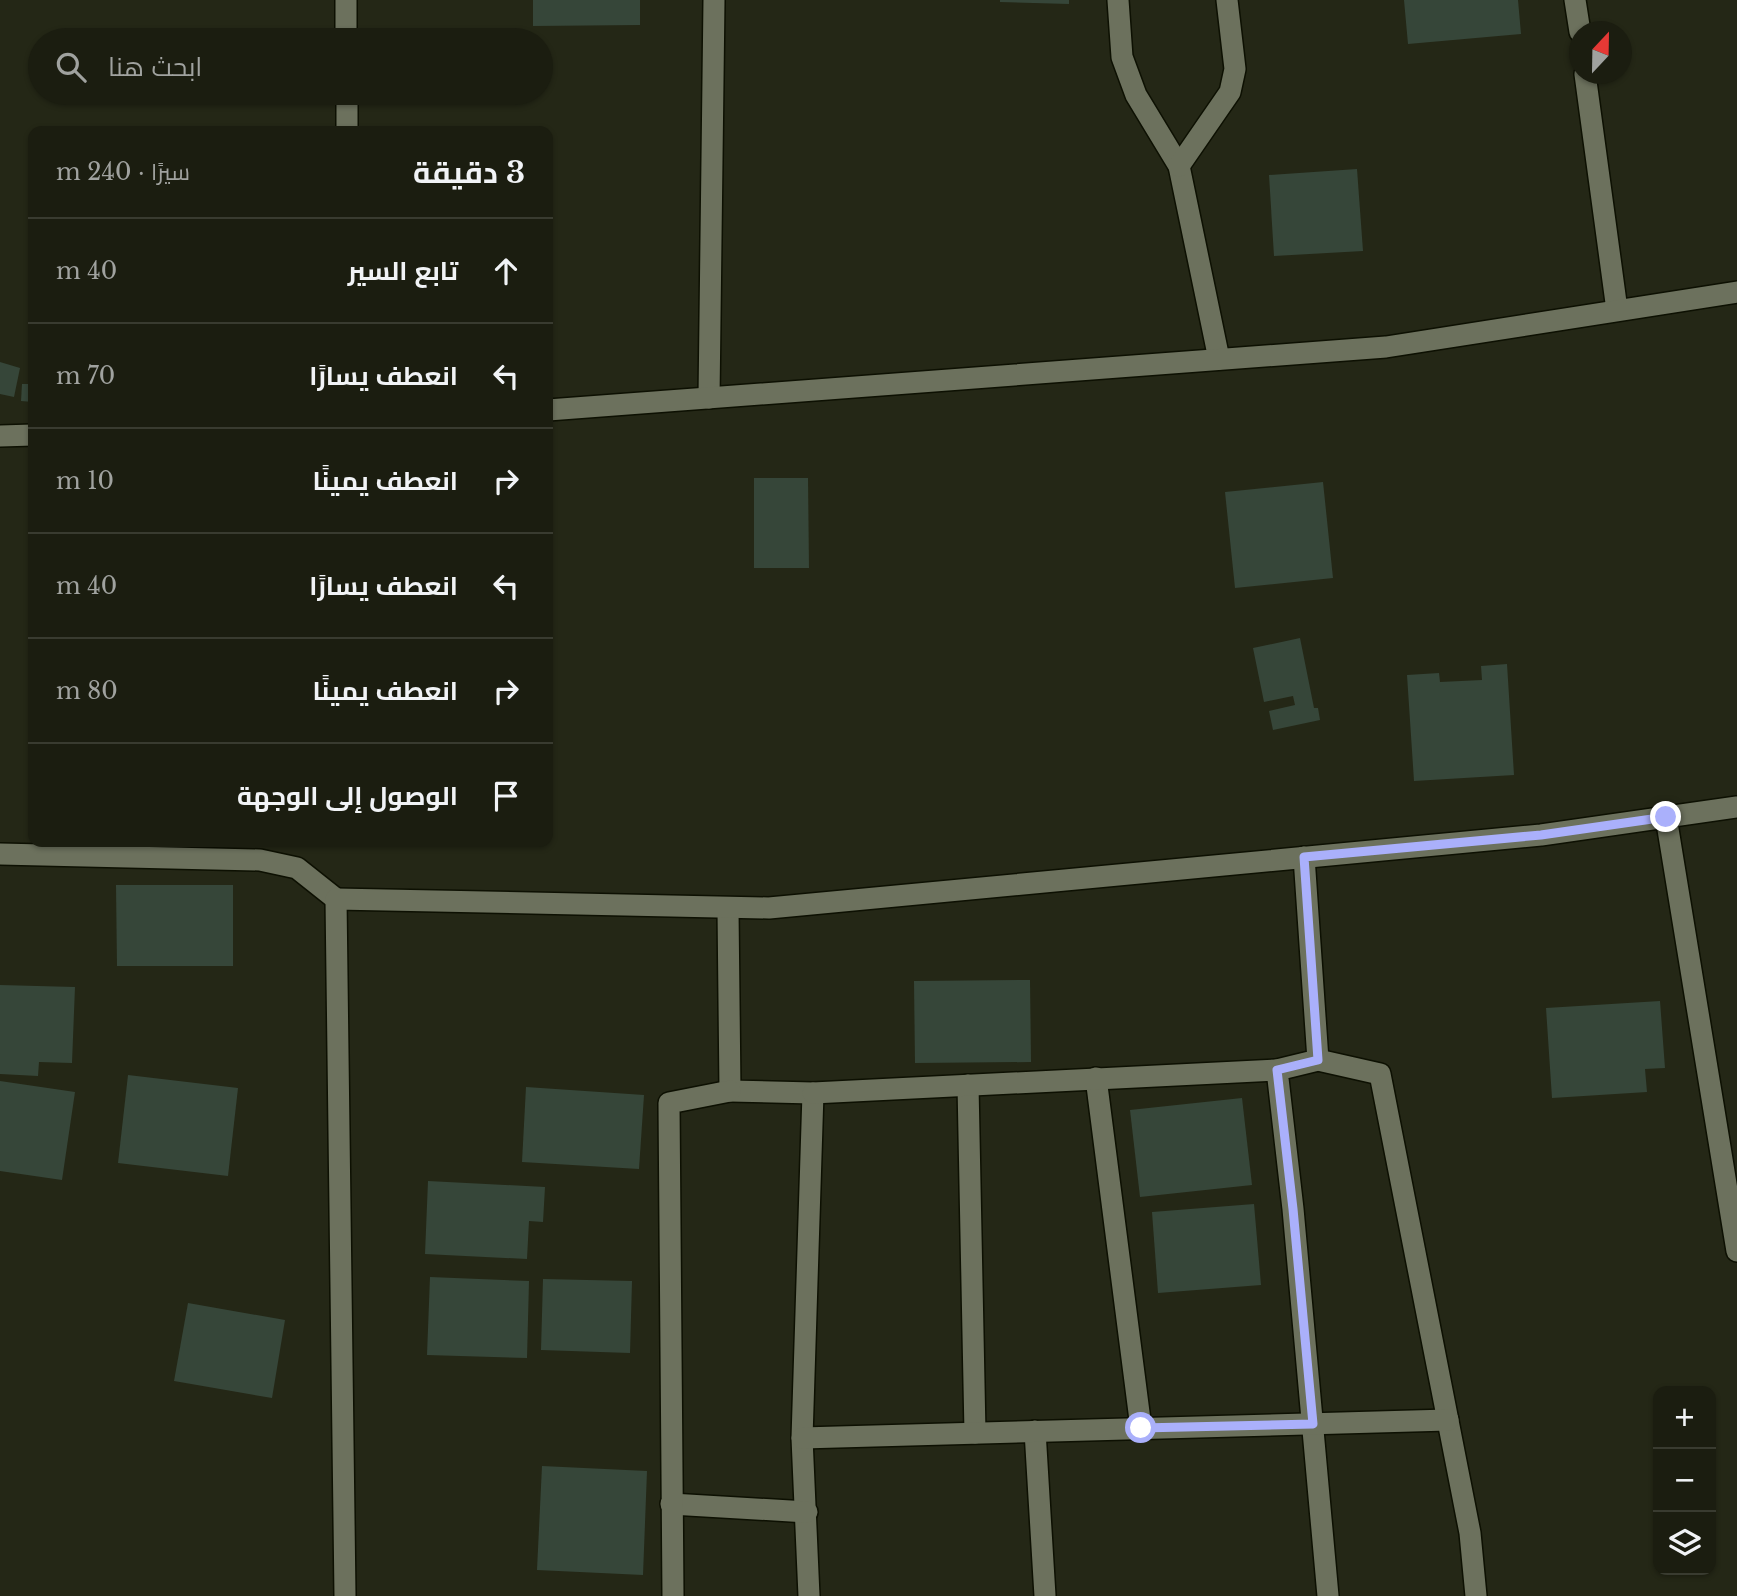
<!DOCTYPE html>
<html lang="ar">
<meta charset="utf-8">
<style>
:root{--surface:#1b1d10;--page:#282a1e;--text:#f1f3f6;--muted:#a0a29f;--line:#393b30}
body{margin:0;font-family:"Libre Baskerville",Cairo,serif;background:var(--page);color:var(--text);direction:rtl}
.controls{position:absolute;right:21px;bottom:21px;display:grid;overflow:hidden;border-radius:14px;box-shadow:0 2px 5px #0004}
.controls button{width:63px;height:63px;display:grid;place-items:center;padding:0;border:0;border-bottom:2px solid var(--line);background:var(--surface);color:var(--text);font:35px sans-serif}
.compass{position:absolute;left:1569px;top:21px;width:63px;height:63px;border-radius:50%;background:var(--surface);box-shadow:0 2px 5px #0004;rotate:22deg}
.stop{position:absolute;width:21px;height:21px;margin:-16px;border:5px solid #aab0fb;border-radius:50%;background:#fff}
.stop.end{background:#aab0fb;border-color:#fff;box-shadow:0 2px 7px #0008}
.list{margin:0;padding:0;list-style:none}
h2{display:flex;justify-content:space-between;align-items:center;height:91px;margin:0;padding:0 28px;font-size:30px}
h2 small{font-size:23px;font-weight:400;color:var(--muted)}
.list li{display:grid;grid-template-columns:46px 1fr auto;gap:21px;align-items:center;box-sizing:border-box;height:105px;padding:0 28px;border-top:2px solid var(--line)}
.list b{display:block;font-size:26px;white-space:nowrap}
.list em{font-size:23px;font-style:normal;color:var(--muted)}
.icon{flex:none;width:38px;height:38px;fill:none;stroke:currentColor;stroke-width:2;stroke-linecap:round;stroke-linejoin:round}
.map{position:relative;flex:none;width:1737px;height:1596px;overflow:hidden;direction:ltr}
.search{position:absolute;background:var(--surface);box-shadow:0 2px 5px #0004;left:28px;top:28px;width:525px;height:77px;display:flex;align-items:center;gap:18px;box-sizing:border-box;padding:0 24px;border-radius:38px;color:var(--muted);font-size:26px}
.panel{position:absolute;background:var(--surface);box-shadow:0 2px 5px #0004;left:28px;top:126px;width:525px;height:721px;border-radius:14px;direction:rtl}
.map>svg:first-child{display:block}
.building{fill:#364639}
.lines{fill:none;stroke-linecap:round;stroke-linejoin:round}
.street-casing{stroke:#0d1002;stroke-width:24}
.street{stroke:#6c715d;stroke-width:21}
.route{stroke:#aab0fb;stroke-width:9}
</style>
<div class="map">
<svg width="1737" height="1596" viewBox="0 0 1737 1596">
<rect width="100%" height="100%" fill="#242716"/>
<g class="building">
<path d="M 533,0 L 640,0 L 640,25 L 533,26 Z"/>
<path d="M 1000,0 L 1069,0 L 1069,4 L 1000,2 Z"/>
<path d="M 1404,0 L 1518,0 L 1521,34 L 1408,44 Z"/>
<path d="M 1357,169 L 1363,251 L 1274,256 L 1269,175 Z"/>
<path d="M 0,362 L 20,368 L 14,397 L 0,394 Z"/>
<path d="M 22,384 L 33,384 L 33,402 L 21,401 Z"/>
<path d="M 754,478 L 808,478 L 809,568 L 754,568 Z"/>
<path d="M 1323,482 L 1333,578 L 1235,588 L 1225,492 Z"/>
<path d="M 1300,638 L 1314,708 L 1318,708 L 1320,720 L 1273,730 L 1269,711 L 1295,705 L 1293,696 L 1264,702 L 1253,648 Z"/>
<path d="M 1507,664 L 1514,775 L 1414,781 L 1407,675 L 1439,673 L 1440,682 L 1482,680 L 1481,666 Z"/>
<path d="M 116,885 L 233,885 L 233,966 L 117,966 Z"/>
<path d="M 1030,980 L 1031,1062 L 915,1063 L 914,981 Z"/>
<path d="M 0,985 L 75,987 L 72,1063 L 39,1062 L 38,1076 L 0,1074 Z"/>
<path d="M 1660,1001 L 1665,1068 L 1645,1069 L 1647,1092 L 1552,1098 L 1546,1008 Z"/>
<path d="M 128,1075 L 238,1088 L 228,1176 L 118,1163 Z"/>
<path d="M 0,1081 L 75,1092 L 62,1180 L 0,1171 Z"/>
<path d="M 526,1087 L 644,1095 L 639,1169 L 522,1162 Z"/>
<path d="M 1242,1098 L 1252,1185 L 1140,1197 L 1130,1110 Z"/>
<path d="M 428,1181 L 545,1187 L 543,1222 L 529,1221 L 527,1259 L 425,1254 Z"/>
<path d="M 1254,1204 L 1261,1285 L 1158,1293 L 1152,1212 Z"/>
<path d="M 430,1277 L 529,1281 L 527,1358 L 427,1355 Z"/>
<path d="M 543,1279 L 632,1281 L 630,1353 L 541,1350 Z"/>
<path d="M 188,1303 L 285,1320 L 272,1398 L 174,1381 Z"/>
<path d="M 542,1466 L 647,1471 L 643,1575 L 537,1570 Z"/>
</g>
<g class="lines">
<g class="street-casing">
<g id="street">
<path d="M 346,0 L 346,40"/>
<path d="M 1118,0 L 1122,57 L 1136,95 L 1179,166 L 1219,359"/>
<path d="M 1575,0 L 1580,32"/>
<path d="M 1585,74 L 1617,310"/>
<path d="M 347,93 L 347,131"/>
<path d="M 1179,166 L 1230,92 L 1235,69 L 1227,0"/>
<path d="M 709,398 L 714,0"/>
<path d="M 548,410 L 1386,347 L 1737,292"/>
<path d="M 0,436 L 33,435"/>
<path d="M 1666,817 L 1737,1251"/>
<path d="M 0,854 L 260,860 L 297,868 L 336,899"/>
<path d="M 1304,857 L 1318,1060 L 1277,1070 L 1293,1209 L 1328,1596"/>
<path d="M 728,909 L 730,1091 L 813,1093 L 802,1438 L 809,1596"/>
<path d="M 1318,1060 L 1380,1074 L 1470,1533 L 1476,1596"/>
<path d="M 1096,1078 L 1141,1428"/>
<path d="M 968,1085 L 975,1433"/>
<path d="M 813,1093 L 1277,1070"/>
<path d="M 1035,1431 L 1045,1596"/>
<path d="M 802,1438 L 1448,1420"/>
<path d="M 671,1504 L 807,1512"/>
<path d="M 345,1596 L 336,899 L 769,908 L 1541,835 L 1737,807"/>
<path d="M 673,1596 L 669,1103 L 730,1091"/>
</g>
</g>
<use href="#street" class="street"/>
</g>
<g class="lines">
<path class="route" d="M 1141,1428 L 1313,1424 L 1293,1209 L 1277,1070 L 1318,1060 L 1304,857 L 1541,835 L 1666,817"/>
</g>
</svg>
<div class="controls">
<button>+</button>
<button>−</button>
<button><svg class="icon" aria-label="layers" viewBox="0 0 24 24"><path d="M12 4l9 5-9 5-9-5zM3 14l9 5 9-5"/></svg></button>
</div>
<svg class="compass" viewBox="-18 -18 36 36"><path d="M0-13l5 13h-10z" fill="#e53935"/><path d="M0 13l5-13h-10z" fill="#a0a29f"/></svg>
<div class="stop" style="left:1141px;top:1428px"></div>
<div class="stop end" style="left:1666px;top:817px"></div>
<div class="search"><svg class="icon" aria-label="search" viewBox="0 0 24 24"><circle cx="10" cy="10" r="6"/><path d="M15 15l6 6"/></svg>ابحث هنا</div>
<section class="panel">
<h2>3 دقيقة<small>سيرًا · 240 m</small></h2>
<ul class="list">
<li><svg class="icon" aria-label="ahead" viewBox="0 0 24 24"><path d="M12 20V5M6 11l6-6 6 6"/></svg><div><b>تابع السير</b></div><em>40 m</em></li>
<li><svg class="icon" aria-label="left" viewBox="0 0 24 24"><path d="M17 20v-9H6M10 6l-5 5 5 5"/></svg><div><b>انعطف يسارًا</b></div><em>70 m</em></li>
<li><svg class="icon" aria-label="right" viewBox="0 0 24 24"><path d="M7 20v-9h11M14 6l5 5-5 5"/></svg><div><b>انعطف يمينًا</b></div><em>10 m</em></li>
<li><svg class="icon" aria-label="left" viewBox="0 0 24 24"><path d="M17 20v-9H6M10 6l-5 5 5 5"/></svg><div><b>انعطف يسارًا</b></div><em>40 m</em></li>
<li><svg class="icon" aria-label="right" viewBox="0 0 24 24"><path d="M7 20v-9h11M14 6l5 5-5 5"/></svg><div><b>انعطف يمينًا</b></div><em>80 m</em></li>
<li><svg class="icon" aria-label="arrive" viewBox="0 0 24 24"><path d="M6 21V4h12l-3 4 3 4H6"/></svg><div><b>الوصول إلى الوجهة</b></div></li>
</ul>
</section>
</div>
